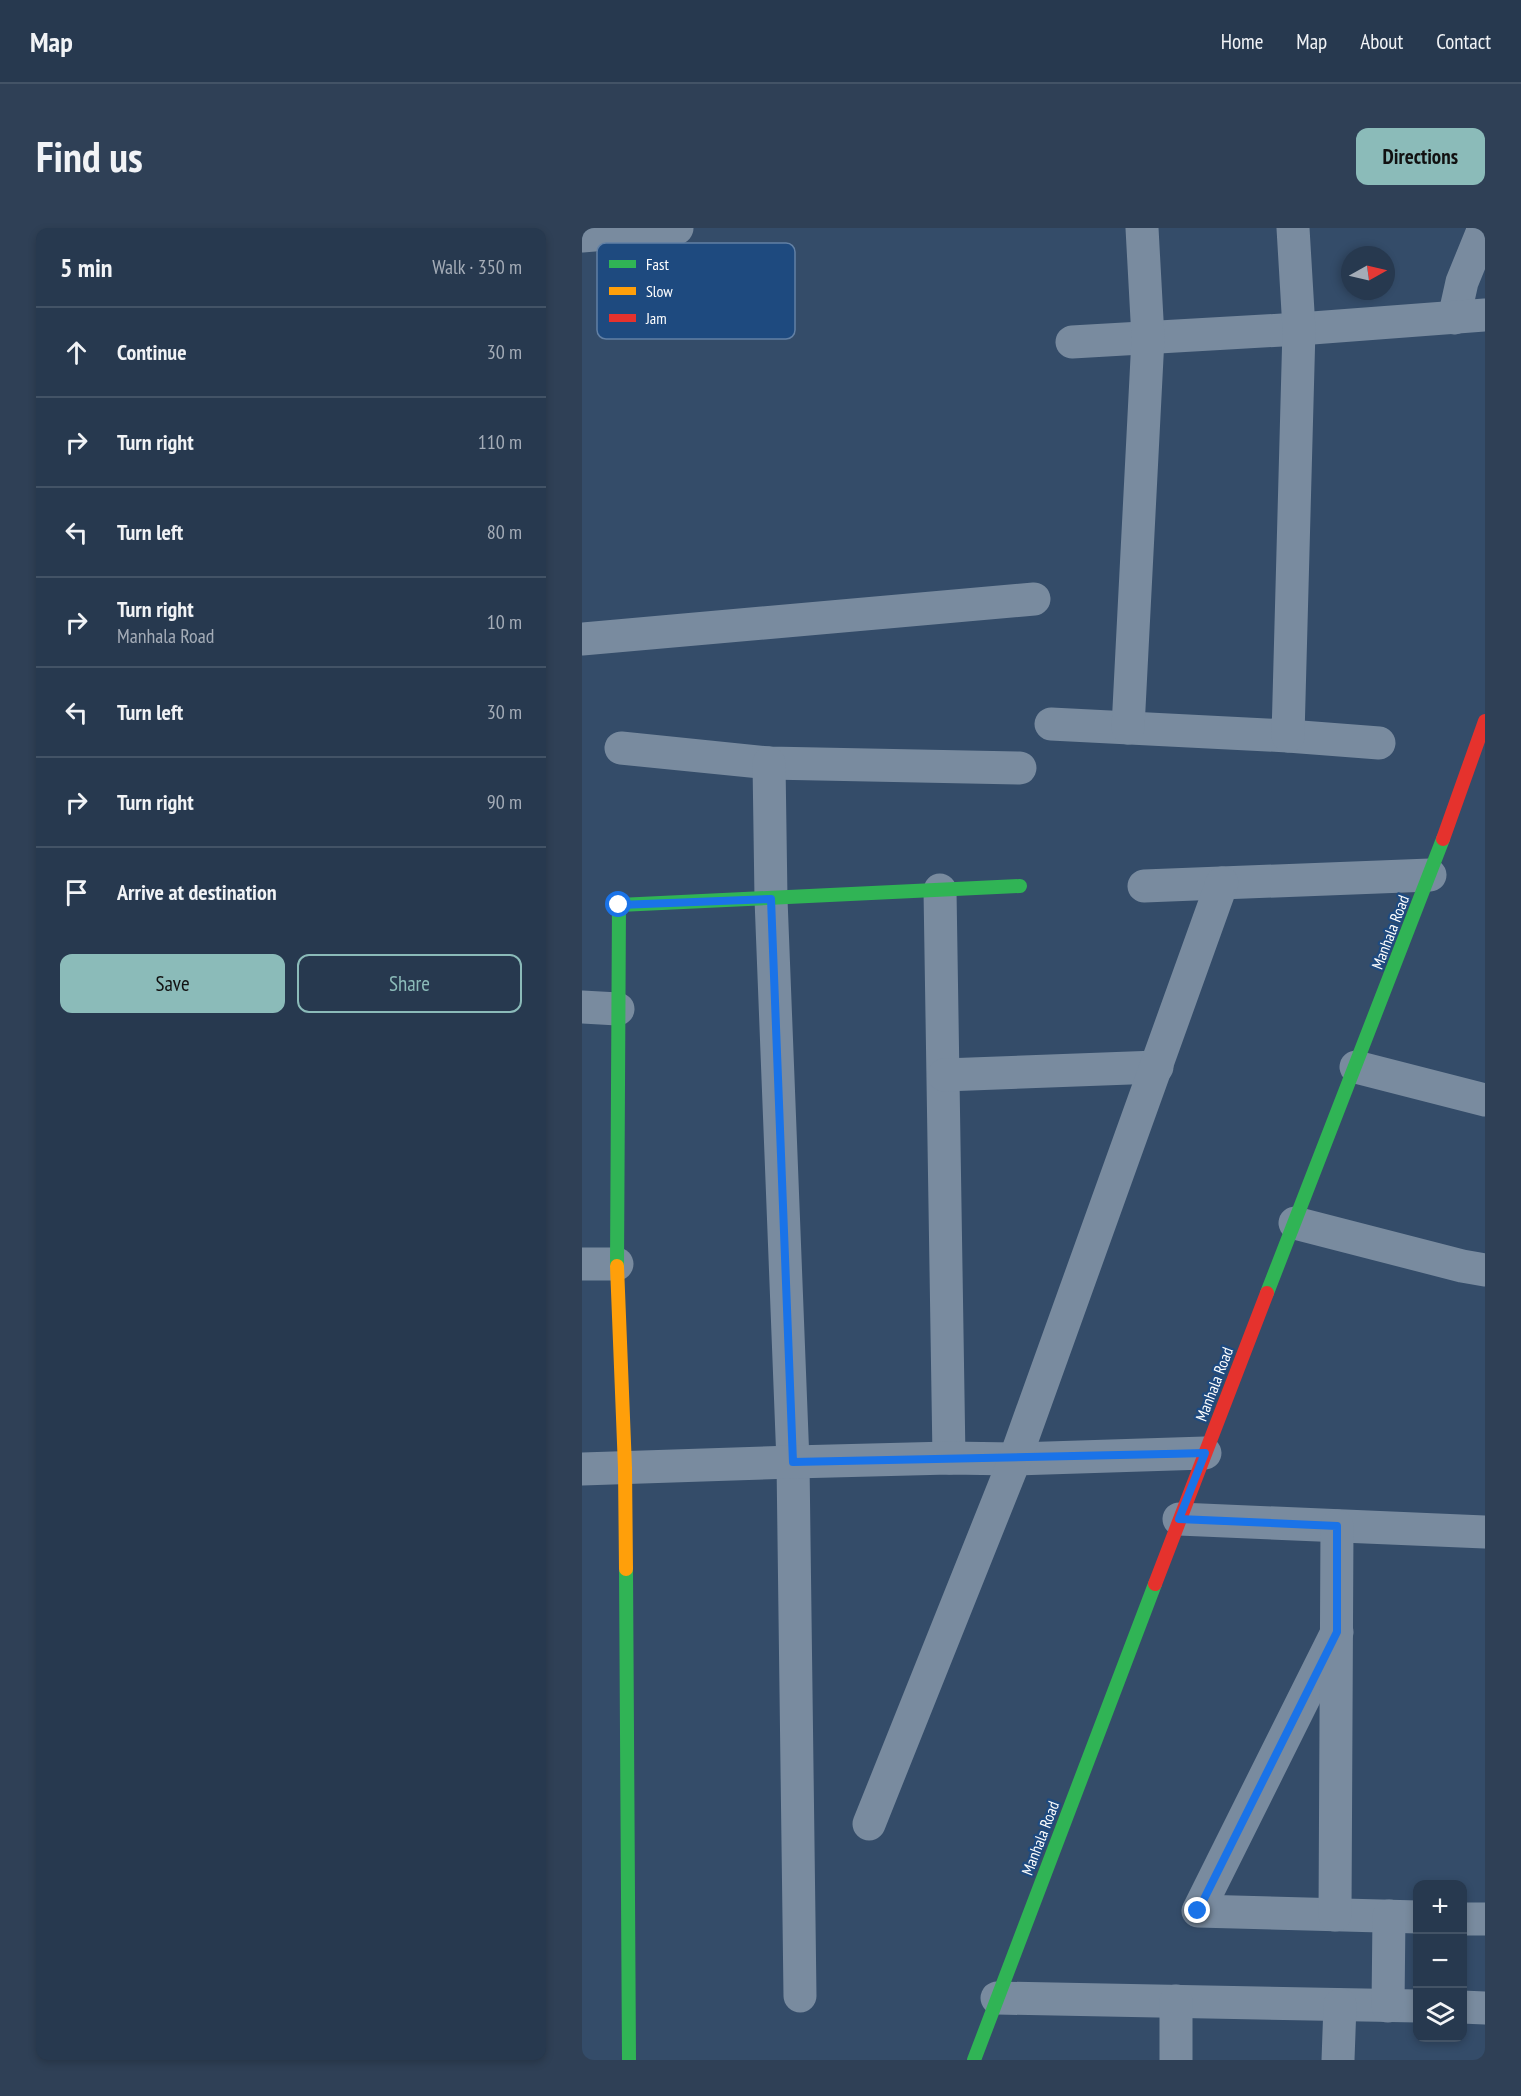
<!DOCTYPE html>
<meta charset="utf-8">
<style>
:root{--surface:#27394f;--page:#2f4056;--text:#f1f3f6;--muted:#a4acb7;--line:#435366;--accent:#8bbbb9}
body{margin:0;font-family:"PT Sans Narrow",sans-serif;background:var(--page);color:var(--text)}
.controls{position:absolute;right:18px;bottom:18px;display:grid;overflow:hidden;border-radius:12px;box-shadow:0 3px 9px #0003}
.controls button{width:54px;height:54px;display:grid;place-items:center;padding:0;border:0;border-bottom:2px solid var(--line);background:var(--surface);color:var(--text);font:30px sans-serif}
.compass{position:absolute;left:759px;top:18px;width:54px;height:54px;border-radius:50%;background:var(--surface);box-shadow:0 3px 9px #0003;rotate:82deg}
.stop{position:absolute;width:18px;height:18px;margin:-14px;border:4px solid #1a73e8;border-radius:50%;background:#fff}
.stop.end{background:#1a73e8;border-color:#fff;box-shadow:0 2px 6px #0008}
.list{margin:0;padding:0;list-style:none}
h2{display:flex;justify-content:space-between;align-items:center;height:78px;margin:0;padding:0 24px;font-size:26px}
h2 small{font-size:20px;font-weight:400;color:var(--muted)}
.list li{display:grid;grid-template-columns:39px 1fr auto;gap:18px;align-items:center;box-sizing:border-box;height:90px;padding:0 24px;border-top:2px solid var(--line)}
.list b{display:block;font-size:22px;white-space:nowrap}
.list p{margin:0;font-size:20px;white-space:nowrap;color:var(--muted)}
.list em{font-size:20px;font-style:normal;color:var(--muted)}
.actions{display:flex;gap:12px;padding:18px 24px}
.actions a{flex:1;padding:14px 0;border:2px solid var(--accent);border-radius:12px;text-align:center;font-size:21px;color:var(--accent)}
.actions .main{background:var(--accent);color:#111}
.icon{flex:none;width:33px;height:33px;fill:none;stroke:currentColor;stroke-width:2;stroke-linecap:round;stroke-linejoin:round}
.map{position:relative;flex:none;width:903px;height:1832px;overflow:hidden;border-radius:12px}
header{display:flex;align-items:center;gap:36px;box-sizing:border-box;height:84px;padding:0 30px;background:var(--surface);border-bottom:2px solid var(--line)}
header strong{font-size:28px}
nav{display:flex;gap:33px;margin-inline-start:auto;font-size:21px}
.intro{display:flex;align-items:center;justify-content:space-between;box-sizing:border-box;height:144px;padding:0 36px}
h1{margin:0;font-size:42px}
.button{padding:15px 27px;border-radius:12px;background:var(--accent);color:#111;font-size:21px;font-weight:700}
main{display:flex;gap:36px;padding:0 36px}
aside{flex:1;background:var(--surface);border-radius:12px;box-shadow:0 3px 9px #0003}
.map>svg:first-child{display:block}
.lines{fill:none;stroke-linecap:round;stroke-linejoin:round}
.street{stroke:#798b9f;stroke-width:33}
.fast{stroke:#30b455;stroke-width:14}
.slow{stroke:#ff9f0a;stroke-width:14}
.jam{stroke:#e5322d;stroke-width:14}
.route{stroke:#1a73e8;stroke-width:8}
.labels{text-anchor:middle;stroke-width:4.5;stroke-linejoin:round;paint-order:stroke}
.street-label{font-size:16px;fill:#fff;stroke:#1e4a7f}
.key{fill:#1e4a7f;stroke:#6280a5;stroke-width:1.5}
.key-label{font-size:16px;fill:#fff}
</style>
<header>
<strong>Map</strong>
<nav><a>Home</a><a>Map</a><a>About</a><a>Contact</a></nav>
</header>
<div class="intro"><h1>Find us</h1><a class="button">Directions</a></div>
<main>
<aside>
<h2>5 min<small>Walk · 350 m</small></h2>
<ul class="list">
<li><svg class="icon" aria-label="ahead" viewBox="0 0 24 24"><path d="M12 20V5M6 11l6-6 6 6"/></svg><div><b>Continue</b></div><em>30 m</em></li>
<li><svg class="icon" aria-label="right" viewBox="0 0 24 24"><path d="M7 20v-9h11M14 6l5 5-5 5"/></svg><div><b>Turn right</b></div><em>110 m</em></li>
<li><svg class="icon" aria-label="left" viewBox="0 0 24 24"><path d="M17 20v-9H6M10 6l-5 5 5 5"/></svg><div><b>Turn left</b></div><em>80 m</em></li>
<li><svg class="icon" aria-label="right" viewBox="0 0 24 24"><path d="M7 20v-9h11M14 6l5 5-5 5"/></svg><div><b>Turn right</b><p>Manhala Road</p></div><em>10 m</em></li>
<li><svg class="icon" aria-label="left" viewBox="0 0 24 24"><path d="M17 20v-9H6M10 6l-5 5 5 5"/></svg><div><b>Turn left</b></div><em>30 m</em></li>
<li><svg class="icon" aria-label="right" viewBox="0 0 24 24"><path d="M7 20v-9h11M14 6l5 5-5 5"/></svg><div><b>Turn right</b></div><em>90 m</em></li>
<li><svg class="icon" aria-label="arrive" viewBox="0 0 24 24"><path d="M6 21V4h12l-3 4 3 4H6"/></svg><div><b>Arrive at destination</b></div></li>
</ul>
<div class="actions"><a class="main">Save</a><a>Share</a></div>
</aside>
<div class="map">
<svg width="903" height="1832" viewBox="0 0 903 1832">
<rect width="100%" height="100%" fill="#344c69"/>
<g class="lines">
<g class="street">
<path d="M 0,8 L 95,0"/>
<path d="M 872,90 L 880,54 L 902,0"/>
<path d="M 490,114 L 717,101 L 903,87"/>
<path d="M 0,411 L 452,371"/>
<path d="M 469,496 L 706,508 L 797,515"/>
<path d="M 546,500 L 566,110 L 560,0"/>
<path d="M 706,508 L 717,101 L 711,0"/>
<path d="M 39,520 L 187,535 L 438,540"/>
<path d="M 187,535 L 189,671 L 211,1234 L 218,1768"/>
<path d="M 562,658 L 848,647"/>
<path d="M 358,662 L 367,1230"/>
<path d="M 0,779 L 36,781"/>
<path d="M 774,839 L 903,872"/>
<path d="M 362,847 L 575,839"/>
<path d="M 713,995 L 880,1038 L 903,1042"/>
<path d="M 0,1036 L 35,1036"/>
<path d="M 0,1241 L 211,1234 L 367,1230 L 433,1231 L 623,1225"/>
<path d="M 597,1291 L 903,1304"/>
<path d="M 755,1404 L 616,1683 L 836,1689"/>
<path d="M 287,1596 L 433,1231 L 640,655"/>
<path d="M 753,1687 L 755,1298"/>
<path d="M 880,1691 L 903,1691"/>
<path d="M 415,1770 L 836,1778"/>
<path d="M 806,1778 L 807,1688"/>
<path d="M 880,1779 L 903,1780"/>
<path d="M 594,1832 L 594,1773"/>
<path d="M 756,1832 L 758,1777"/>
</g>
<g class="fast">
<path d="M 35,1038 L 37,677 L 438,658"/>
<path d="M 685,1065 L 861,611"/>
<path d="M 44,1341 L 47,1832"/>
<path d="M 392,1832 L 573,1356"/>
</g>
<path class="slow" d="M 35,1038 L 43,1240 L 44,1341"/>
<g class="jam">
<path d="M 861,611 L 903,493"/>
<path d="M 573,1356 L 685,1065"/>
</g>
</g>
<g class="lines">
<path class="route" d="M 37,677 L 189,671 L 211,1234 C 349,1230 486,1229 623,1225 L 597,1291 L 755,1298 L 755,1404 L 616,1683"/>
</g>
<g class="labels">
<g class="street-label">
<text transform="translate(808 704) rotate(-69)" y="6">Manhala Road</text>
<text transform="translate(632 1156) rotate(-69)" y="6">Manhala Road</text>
<text transform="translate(458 1610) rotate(-69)" y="6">Manhala Road</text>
</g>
</g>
<rect x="15" y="15" width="198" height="96" rx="9" class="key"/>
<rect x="27" y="32" width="27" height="8" fill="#30b455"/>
<rect x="27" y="59" width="27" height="8" fill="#ff9f0a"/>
<rect x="27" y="86" width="27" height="8" fill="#e5322d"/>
<g class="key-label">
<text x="64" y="42">Fast</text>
<text x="64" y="69">Slow</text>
<text x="64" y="96">Jam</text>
</g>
</svg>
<div class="controls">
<button>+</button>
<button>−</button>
<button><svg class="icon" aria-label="layers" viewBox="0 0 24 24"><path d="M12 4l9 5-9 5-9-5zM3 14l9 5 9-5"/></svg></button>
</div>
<svg class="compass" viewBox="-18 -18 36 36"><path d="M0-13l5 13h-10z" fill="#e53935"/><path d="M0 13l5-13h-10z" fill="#a4acb7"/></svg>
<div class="stop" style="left:37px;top:677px"></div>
<div class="stop end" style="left:616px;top:1683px"></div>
</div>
</main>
